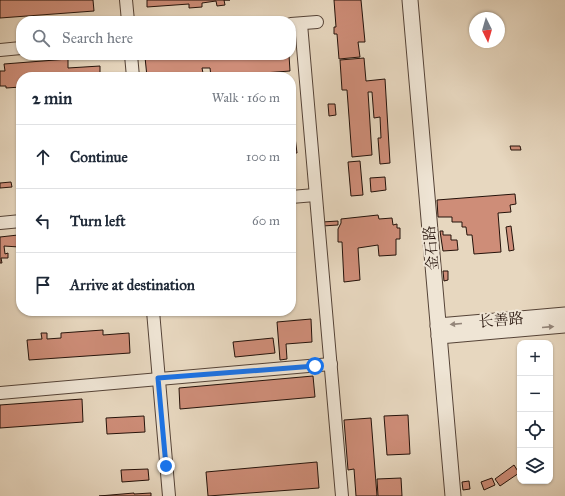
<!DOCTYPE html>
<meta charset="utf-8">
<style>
:root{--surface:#fff;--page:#f2f2f3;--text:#1f2937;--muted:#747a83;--line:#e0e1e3}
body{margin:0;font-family:"IM FELL Great Primer","Noto Serif SC",serif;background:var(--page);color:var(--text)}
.controls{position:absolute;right:12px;bottom:12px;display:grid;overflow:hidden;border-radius:8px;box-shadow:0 1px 3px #0004}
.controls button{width:36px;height:36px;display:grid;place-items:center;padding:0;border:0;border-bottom:1px solid var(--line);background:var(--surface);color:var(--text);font:20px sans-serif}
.compass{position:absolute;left:469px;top:12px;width:36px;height:36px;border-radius:50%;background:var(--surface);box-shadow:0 1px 3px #0004;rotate:175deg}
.stop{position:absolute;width:12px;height:12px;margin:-9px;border:3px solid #1a73e8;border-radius:50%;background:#fff}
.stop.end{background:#1a73e8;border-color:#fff;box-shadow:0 1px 4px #0008}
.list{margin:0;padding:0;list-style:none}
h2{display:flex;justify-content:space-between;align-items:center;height:52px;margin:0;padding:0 16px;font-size:17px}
h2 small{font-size:13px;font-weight:400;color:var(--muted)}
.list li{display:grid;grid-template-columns:26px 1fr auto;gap:12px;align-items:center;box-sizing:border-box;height:64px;padding:0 16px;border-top:1px solid var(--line)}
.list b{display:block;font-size:15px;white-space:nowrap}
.list em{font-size:13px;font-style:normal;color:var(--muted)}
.icon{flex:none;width:22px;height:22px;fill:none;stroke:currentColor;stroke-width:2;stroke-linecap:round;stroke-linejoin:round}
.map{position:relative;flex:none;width:565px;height:496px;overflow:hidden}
.search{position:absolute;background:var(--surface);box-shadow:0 1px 3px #0004;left:16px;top:16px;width:280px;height:44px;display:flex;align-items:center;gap:10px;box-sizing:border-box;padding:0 14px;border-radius:16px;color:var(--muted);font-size:15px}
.panel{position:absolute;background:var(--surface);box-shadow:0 1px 3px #0004;left:16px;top:72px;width:280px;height:244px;border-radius:16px}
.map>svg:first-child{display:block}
.building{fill:#ce8d78;stroke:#24120a}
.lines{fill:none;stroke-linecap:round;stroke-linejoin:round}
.minor-casing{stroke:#554337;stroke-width:14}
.tertiary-casing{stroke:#554337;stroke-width:17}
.minor{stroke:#efe5d5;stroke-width:12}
.tertiary{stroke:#efe5d5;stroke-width:15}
.oneway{fill:#94867a}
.route{stroke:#1a73e8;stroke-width:5}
.labels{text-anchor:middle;stroke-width:4;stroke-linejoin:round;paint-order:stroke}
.street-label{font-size:15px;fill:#24120a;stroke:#efe5d5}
</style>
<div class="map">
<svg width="565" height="496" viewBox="0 0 565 496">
<rect width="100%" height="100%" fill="#e7d7bf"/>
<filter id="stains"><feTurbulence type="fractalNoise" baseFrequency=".005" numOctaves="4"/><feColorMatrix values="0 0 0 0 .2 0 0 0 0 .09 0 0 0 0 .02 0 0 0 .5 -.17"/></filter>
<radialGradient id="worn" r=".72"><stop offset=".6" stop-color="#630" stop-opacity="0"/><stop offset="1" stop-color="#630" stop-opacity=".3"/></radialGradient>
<g class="building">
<path d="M 0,0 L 93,0 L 94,11 L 0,18 Z"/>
<path d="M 147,0 L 230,0 L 224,0 L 225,5 L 217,6 L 216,1 L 202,3 L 202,7 L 189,8 L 189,4 L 147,7 Z"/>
<path d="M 334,0 L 361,0 L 365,42 L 358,42 L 360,57 L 339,59 L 337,34 L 334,34 L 334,27 L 336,27 Z"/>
<path d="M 160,55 L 289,55 L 290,71 L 211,77 L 210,68 L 202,68 L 203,73 L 147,77 L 145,57 Z"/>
<path d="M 364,58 L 366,81 L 385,79 L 390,163 L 380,164 L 378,138 L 381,138 L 380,117 L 374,118 L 372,92 L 368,92 L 372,155 L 352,157 L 347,90 L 342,90 L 340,60 Z"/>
<path d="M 68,59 L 68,68 L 100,66 L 100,77 L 21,77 L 21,87 L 6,88 L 6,86 L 0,86 L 0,71 L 5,71 L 4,64 Z"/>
<path d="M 328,104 L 335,104 L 336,115 L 329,116 Z"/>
<path d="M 291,121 L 293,121 L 297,153 L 291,153 Z"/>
<path d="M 510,146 L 520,146 L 521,150 L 511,150 Z"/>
<path d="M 360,161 L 363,195 L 351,196 L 348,162 Z"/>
<path d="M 385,177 L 386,190 L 371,192 L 370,178 Z"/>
<path d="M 11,182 L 12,187 L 0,188 L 0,183 Z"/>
<path d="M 515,194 L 516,204 L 510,205 L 511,212 L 498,213 L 501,252 L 474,254 L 472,235 L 467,235 L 466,227 L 462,227 L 462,222 L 452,222 L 452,217 L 438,217 L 437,200 Z"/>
<path d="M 378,215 L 379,219 L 392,218 L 393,225 L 397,224 L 397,228 L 400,228 L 400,239 L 396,239 L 396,255 L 379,256 L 378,245 L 358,248 L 360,280 L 344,282 L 342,242 L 338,242 L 338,229 L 341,223 L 341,219 Z"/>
<path d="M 338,221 L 338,225 L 322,226 L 322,222 Z"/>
<path d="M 511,226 L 514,250 L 509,251 L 506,227 Z"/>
<path d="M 440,231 L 443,231 L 443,235 L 451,235 L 451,240 L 457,240 L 458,250 L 443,251 Z"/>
<path d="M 18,235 L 19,247 L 4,246 L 5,254 L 8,253 L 8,258 L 1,258 L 2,263 L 0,263 L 0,237 Z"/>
<path d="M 443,271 L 448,271 L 448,280 L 444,281 Z"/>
<path d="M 311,319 L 312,342 L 286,344 L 287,359 L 280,360 L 277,322 Z"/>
<path d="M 103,330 L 103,335 L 129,333 L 130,353 L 29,360 L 27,340 L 42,339 L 41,333 L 47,333 L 47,339 L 61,338 L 61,333 Z"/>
<path d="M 273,338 L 275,353 L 235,357 L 233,342 Z"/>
<path d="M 313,376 L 315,397 L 180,409 L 179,388 Z"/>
<path d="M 82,399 L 83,422 L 0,428 L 0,405 Z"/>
<path d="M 408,415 L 410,454 L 387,455 L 384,416 Z"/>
<path d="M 144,416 L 145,432 L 107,434 L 106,418 Z"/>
<path d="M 371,418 L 377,496 L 356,496 L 354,469 L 348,470 L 344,420 Z"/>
<path d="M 317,462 L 319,488 L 208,496 L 206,472 Z"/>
<path d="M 514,465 L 519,473 L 500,486 L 495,479 Z"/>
<path d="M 148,469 L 149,480 L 122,482 L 121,470 Z"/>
<path d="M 401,478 L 402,496 L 378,496 L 377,479 Z"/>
<path d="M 492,478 L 495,485 L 484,490 L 481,482 Z"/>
<path d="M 469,481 L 470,489 L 463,490 L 462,482 Z"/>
<path d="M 134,493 L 134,494 L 151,493 L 151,496 L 99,496 Z"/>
</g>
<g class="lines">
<g class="minor-casing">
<g id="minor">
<path d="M 126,0 L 128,21"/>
<path d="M 291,24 L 317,22"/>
<path d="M 301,24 L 342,496"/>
<path d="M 0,50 L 21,48"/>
<path d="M 131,55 L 133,77"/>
<path d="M 291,197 L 315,195"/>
<path d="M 0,223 L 21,221"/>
<path d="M 153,311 L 169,496"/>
<path d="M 0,393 L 331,364"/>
</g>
</g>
<g class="tertiary-casing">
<g id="tertiary">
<path d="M 410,0 L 453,496"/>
<path d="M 438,326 L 565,315"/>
<path d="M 439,336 L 565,325"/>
</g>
</g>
<use href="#minor" class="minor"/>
<use href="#tertiary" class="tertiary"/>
</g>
<defs><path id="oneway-solid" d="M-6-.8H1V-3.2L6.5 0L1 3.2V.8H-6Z"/></defs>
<g class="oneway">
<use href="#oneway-solid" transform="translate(456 324) rotate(175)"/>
<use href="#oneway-solid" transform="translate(548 327) rotate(-5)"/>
</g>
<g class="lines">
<path class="route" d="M 166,466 L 158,378 L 315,366"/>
</g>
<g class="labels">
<g class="street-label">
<text transform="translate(431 248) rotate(-95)" y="5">金石路</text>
<text transform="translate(501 320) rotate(-5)" y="5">长善路</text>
</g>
</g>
<rect width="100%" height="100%" filter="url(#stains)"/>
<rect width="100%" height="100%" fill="url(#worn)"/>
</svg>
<div class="controls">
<button>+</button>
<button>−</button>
<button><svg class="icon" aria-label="locate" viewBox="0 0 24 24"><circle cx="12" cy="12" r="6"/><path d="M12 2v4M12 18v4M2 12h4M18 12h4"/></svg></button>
<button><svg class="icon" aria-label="layers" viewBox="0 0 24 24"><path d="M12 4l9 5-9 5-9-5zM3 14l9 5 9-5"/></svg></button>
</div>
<svg class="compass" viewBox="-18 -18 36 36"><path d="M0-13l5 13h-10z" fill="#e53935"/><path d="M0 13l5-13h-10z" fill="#747a83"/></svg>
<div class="stop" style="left:315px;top:366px"></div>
<div class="stop end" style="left:166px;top:466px"></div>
<div class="search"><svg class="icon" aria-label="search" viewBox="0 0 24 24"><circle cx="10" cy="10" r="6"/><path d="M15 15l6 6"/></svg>Search here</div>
<section class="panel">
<h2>2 min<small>Walk · 160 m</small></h2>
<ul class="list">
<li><svg class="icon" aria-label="ahead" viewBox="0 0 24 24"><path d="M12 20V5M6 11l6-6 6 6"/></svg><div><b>Continue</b></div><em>100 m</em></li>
<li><svg class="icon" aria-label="left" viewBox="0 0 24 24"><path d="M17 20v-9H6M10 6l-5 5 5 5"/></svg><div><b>Turn left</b></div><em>60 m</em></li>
<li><svg class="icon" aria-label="arrive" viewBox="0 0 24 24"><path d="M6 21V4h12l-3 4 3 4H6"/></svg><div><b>Arrive at destination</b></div></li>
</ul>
</section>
</div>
